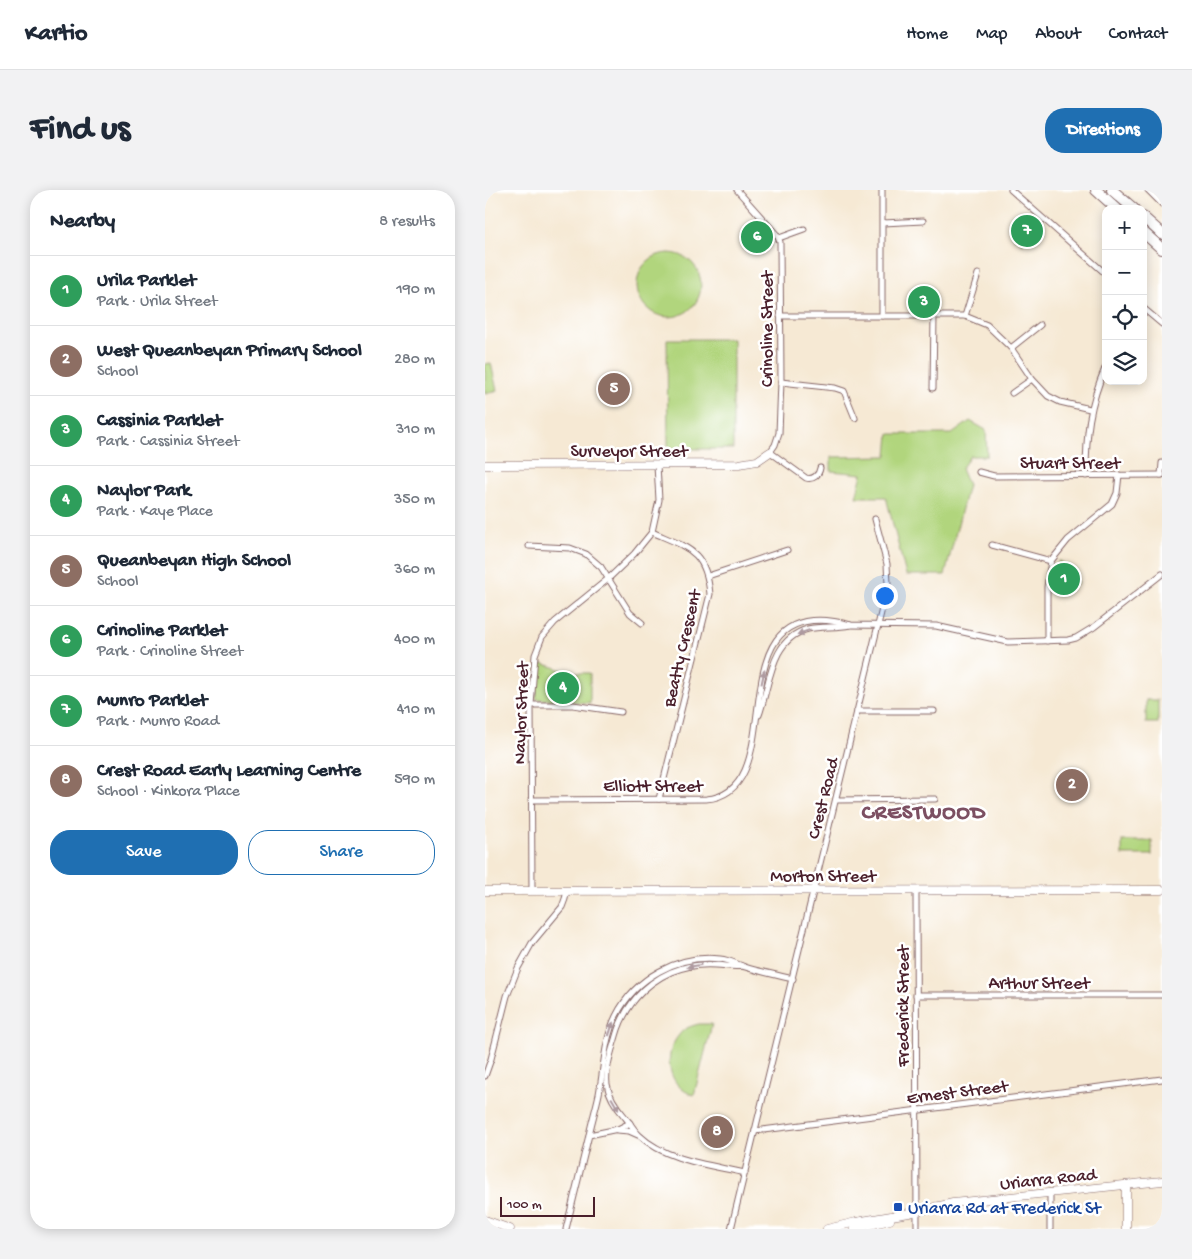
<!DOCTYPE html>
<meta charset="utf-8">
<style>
:root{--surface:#fff;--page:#f2f2f3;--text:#1f2937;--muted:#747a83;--line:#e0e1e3;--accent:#1f6fb2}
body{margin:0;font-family:"Gochi Hand",sans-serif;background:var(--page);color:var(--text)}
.controls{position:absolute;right:15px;top:15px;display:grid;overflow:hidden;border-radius:10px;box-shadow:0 2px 12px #0003}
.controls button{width:45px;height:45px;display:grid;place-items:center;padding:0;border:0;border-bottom:1px solid var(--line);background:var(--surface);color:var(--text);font:25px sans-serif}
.scale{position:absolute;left:15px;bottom:12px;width:95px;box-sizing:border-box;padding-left:5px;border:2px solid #4a1f2b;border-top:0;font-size:14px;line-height:18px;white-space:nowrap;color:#4a1f2b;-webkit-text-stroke:4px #fff;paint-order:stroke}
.you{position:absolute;left:399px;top:405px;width:18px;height:18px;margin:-12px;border:4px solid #fff;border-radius:50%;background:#1a73e8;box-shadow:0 0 0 8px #1a73e833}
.badge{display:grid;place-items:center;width:32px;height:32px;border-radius:50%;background:var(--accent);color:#fff;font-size:16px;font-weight:700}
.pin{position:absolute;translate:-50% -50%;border:2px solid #fff;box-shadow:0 1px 5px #0006}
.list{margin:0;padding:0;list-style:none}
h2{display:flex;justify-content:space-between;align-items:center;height:65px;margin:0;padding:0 20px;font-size:21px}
h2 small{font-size:16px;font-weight:400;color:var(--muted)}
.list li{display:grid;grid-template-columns:32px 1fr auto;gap:15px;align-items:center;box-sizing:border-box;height:70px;padding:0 20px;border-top:1px solid var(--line)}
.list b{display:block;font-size:19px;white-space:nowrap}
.list p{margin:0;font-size:16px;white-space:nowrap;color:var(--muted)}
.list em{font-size:16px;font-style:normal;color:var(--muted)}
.actions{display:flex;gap:10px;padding:15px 20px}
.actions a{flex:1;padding:11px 0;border:1px solid var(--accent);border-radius:20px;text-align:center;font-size:18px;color:var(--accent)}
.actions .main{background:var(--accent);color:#fff}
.icon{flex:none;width:28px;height:28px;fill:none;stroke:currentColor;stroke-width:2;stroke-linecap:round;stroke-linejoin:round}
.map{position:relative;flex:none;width:677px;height:1039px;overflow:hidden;border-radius:20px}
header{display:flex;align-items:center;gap:30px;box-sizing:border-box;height:70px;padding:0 25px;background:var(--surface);border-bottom:1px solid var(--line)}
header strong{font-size:24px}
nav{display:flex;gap:28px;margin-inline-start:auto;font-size:18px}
.intro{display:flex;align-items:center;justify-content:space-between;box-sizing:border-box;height:120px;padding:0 30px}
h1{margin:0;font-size:35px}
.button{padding:12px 22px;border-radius:20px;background:var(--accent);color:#fff;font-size:18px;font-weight:700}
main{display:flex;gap:30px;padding:0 30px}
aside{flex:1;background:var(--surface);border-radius:20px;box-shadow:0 2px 12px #0003}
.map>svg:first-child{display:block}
.green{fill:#b1d57d;stroke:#7e7a54}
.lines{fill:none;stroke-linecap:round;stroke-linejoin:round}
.street-casing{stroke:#866666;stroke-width:7}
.secondary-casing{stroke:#866666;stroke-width:9}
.highway-casing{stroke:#866666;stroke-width:12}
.street{stroke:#fff;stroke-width:5}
.secondary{stroke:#fff;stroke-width:8}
.highway{stroke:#fff;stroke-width:10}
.oneway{fill:#ae9aa0}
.transit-dot{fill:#1a4fb4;stroke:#fff;stroke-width:2}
.labels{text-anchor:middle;stroke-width:5;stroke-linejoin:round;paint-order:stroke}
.street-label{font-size:18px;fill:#4a1f2b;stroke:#fff}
.transit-label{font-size:18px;fill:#164399;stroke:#fff;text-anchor:start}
.district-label{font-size:22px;font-weight:bold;letter-spacing:1px;fill:#7c4f62;stroke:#fff}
</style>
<header>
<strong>Kartio</strong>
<nav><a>Home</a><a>Map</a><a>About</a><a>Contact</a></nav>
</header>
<div class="intro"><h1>Find us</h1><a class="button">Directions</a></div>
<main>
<aside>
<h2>Nearby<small>8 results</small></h2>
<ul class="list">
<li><span class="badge" style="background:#2e9e5b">1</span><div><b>Urila Parklet</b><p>Park · Urila Street</p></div><em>190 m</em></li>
<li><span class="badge" style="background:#8d6e63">2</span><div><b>West Queanbeyan Primary School</b><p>School</p></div><em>280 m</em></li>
<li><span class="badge" style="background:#2e9e5b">3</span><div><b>Cassinia Parklet</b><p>Park · Cassinia Street</p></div><em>310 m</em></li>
<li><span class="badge" style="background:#2e9e5b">4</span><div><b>Naylor Park</b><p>Park · Kaye Place</p></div><em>350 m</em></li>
<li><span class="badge" style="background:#8d6e63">5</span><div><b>Queanbeyan High School</b><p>School</p></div><em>360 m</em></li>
<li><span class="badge" style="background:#2e9e5b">6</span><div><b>Crinoline Parklet</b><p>Park · Crinoline Street</p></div><em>400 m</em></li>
<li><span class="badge" style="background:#2e9e5b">7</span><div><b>Munro Parklet</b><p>Park · Munro Road</p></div><em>410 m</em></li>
<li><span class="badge" style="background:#8d6e63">8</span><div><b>Crest Road Early Learning Centre</b><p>School · Kinkora Place</p></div><em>590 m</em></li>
</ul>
<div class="actions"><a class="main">Save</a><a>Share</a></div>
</aside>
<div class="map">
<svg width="677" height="1039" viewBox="0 0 677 1039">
<rect width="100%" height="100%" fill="#fff"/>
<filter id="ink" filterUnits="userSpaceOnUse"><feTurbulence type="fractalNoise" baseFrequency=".02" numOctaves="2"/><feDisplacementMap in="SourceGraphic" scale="10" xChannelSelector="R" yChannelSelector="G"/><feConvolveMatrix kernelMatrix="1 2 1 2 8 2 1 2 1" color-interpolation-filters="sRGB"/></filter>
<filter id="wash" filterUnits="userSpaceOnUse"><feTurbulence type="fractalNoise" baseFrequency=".0096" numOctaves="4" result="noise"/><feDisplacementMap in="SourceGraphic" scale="20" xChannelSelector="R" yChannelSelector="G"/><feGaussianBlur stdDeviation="1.12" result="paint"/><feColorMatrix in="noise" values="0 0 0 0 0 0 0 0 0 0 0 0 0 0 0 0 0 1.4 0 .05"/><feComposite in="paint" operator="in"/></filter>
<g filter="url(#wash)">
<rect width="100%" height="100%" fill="#f6e9d4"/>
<g class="green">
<path d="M 547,26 L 556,33 L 538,54 L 529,48 Z"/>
<path d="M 277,37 L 287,56 L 258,57 L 257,50 Z"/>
<circle cx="184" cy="95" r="32"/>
<path d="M 432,98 L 447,98 L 446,126 L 432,126 Z"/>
<path d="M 182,149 L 248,149 L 248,259 L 183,259 Z"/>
<path d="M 6,173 L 12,201 L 0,204 L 0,174 Z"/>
<path d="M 485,231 L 501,240 L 502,266 L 485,266 L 476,279 L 483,295 L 460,385 L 421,385 L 401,307 L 371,307 L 377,284 L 346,281 L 346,267 L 402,266 L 404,244 L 467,244 Z"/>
<path d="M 574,370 L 593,393 L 579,403 L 567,403 L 569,385 Z"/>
<path d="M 53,472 L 87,483 L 105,483 L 105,513 L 51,509 Z"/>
<rect x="661" y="510" width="12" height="23"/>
<rect x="637" y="651" width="30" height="14"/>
<path d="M 214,834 L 227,834 L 209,905 C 183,898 177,865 194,845 C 199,838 206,836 214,834 Z"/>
</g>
</g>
<g filter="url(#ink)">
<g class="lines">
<g class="street-casing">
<g id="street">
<path d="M 252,0 L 292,45 L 295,52 L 296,192 L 294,243 L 290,255 L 285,262 L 321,288 C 328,290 334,285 335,278"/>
<path d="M 397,0 L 397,126"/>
<path d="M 526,0 L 621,84"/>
<path d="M 663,0 L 677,14"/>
<path d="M 398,33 L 438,31"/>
<path d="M 294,48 L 319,39"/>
<path d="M 658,118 L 677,134"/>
<path d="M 295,126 L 480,126 L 502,135 L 526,158 L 547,189 L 563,206 L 575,212 L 605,219"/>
<path d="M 480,126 L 493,84"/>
<path d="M 526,158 L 555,135"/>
<path d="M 296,192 L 350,198 L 359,201 L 370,228"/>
<path d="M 448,198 L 449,125"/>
<path d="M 527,203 L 547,189"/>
<path d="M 494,282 L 509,286 L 677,285"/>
<path d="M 676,285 L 677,273"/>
<path d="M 601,286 C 601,244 604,215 621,176"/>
<path d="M 167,342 C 203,358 221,360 225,404 L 174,609"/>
<path d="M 507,355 L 566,371"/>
<path d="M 44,356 L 85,358 L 101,364 L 116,377 L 145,423 L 157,433"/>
<path d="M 223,386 L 302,360"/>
<path d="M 562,451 L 562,397 L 566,371 L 583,350 L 627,314 L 632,303 L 634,285"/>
<path d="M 46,515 L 88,515 L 136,522"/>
<path d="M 372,521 L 449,521"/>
<path d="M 274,525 C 285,495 285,449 323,439 C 336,436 351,438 365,435"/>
<path d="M 46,610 L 221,609 C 314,602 222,396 366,435 L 451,436 L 523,452 L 583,450 L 591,448 L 609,437 L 677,384"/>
<path d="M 351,610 L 450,609"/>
<path d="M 431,700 L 432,1039"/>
<path d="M 47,701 L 46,515 L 50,465 L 57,447 L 70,432 L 123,389 L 149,364 L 167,342 L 174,310 L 172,275"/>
<path d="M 257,776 C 248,778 240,775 231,775 C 216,774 200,776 186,782 C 159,794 139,817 131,846 C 127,860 120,879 122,894 C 124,907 132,918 140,927 C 145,933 149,940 154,945 C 181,971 226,975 260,983"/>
<path d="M 431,805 L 677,805"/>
<path d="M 0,886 L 6,869 L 22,806 L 33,778 L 47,753 L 77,717 L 80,709 L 82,701"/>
<path d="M 132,940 L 144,941 L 153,945"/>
<path d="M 270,941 L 677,889"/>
<path d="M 104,945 C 107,931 111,918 114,904 C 119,878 119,850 131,826 C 150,788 193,764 235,769 C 245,770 251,774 260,777 C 276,782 292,785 308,789"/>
<path d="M 81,1039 L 104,945 L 133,939 L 145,933"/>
<path d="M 246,1039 L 403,394 L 402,374 L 390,329"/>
<path d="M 565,1039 L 565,1002"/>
</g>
</g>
<g class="secondary-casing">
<g id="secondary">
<path d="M 0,275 L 254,274 L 272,271 L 285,262"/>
<path d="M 0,701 L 677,700"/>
<path d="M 0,1030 L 25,1039"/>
<path d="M 342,1039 L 371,1032 L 424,1023 L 468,1013 L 677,991"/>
<path d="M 369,1039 L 405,1030"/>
<path d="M 641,1039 L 641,995"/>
</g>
</g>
<g class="highway-casing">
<g id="highway">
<path d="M 611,0 L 632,19"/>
<path d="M 627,0 L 649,19"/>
<path d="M 658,27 L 677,44"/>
<path d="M 658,42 L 677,59"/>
</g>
</g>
<use href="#street" class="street"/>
<use href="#secondary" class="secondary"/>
<use href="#highway" class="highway"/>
</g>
<defs><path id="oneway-solid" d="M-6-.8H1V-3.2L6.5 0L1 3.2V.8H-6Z" transform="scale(1.25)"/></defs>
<g class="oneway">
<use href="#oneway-solid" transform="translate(319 442) rotate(160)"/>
<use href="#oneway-solid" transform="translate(278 487) rotate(-78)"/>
<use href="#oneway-solid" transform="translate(209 776) rotate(171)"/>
<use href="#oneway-solid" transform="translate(126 839) rotate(-72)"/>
<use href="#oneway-solid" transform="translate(130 914) rotate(60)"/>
</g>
</g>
<rect class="transit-dot" x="408" y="1012" width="10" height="10" rx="2.5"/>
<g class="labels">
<g class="street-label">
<text transform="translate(281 139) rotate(-90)" y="6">Crinoline Street</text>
<text x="144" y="266">Surveyor Street</text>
<text x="585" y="278">Stuart Street</text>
<text transform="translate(196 458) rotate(-77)" y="6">Beatty Crescent</text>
<text transform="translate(35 523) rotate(-88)" y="6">Naylor Street</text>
<text x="168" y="601">Elliott Street</text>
<text transform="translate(337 608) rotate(-76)" y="6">Crest Road</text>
<text x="338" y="691">Morton Street</text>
<text x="554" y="798">Arthur Street</text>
<text transform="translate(417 816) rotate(-90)" y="6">Frederick Street</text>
<text transform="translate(472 901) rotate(-7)" y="6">Ernest Street</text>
<text transform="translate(563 988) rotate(-6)" y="6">Uriarra Road</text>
</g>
<g class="transit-label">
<text x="423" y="1023">Uriarra Rd at Frederick St</text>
</g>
<g class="district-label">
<text x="439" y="628">CRESTWOOD</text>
</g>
</g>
</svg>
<div class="controls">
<button>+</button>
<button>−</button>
<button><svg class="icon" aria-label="locate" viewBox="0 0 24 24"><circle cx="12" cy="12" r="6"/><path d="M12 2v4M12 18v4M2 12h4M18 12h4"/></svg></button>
<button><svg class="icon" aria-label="layers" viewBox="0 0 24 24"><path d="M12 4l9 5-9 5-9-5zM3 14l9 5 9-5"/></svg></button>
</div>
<div class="scale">100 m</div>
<div class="you"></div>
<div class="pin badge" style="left:579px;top:389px;background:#2e9e5b">1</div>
<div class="pin badge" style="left:587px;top:595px;background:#8d6e63">2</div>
<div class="pin badge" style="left:439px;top:112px;background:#2e9e5b">3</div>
<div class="pin badge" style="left:78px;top:498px;background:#2e9e5b">4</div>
<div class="pin badge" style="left:129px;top:199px;background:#8d6e63">5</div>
<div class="pin badge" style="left:272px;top:47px;background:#2e9e5b">6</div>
<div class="pin badge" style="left:542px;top:41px;background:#2e9e5b">7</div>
<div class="pin badge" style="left:232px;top:942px;background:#8d6e63">8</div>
</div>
</main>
